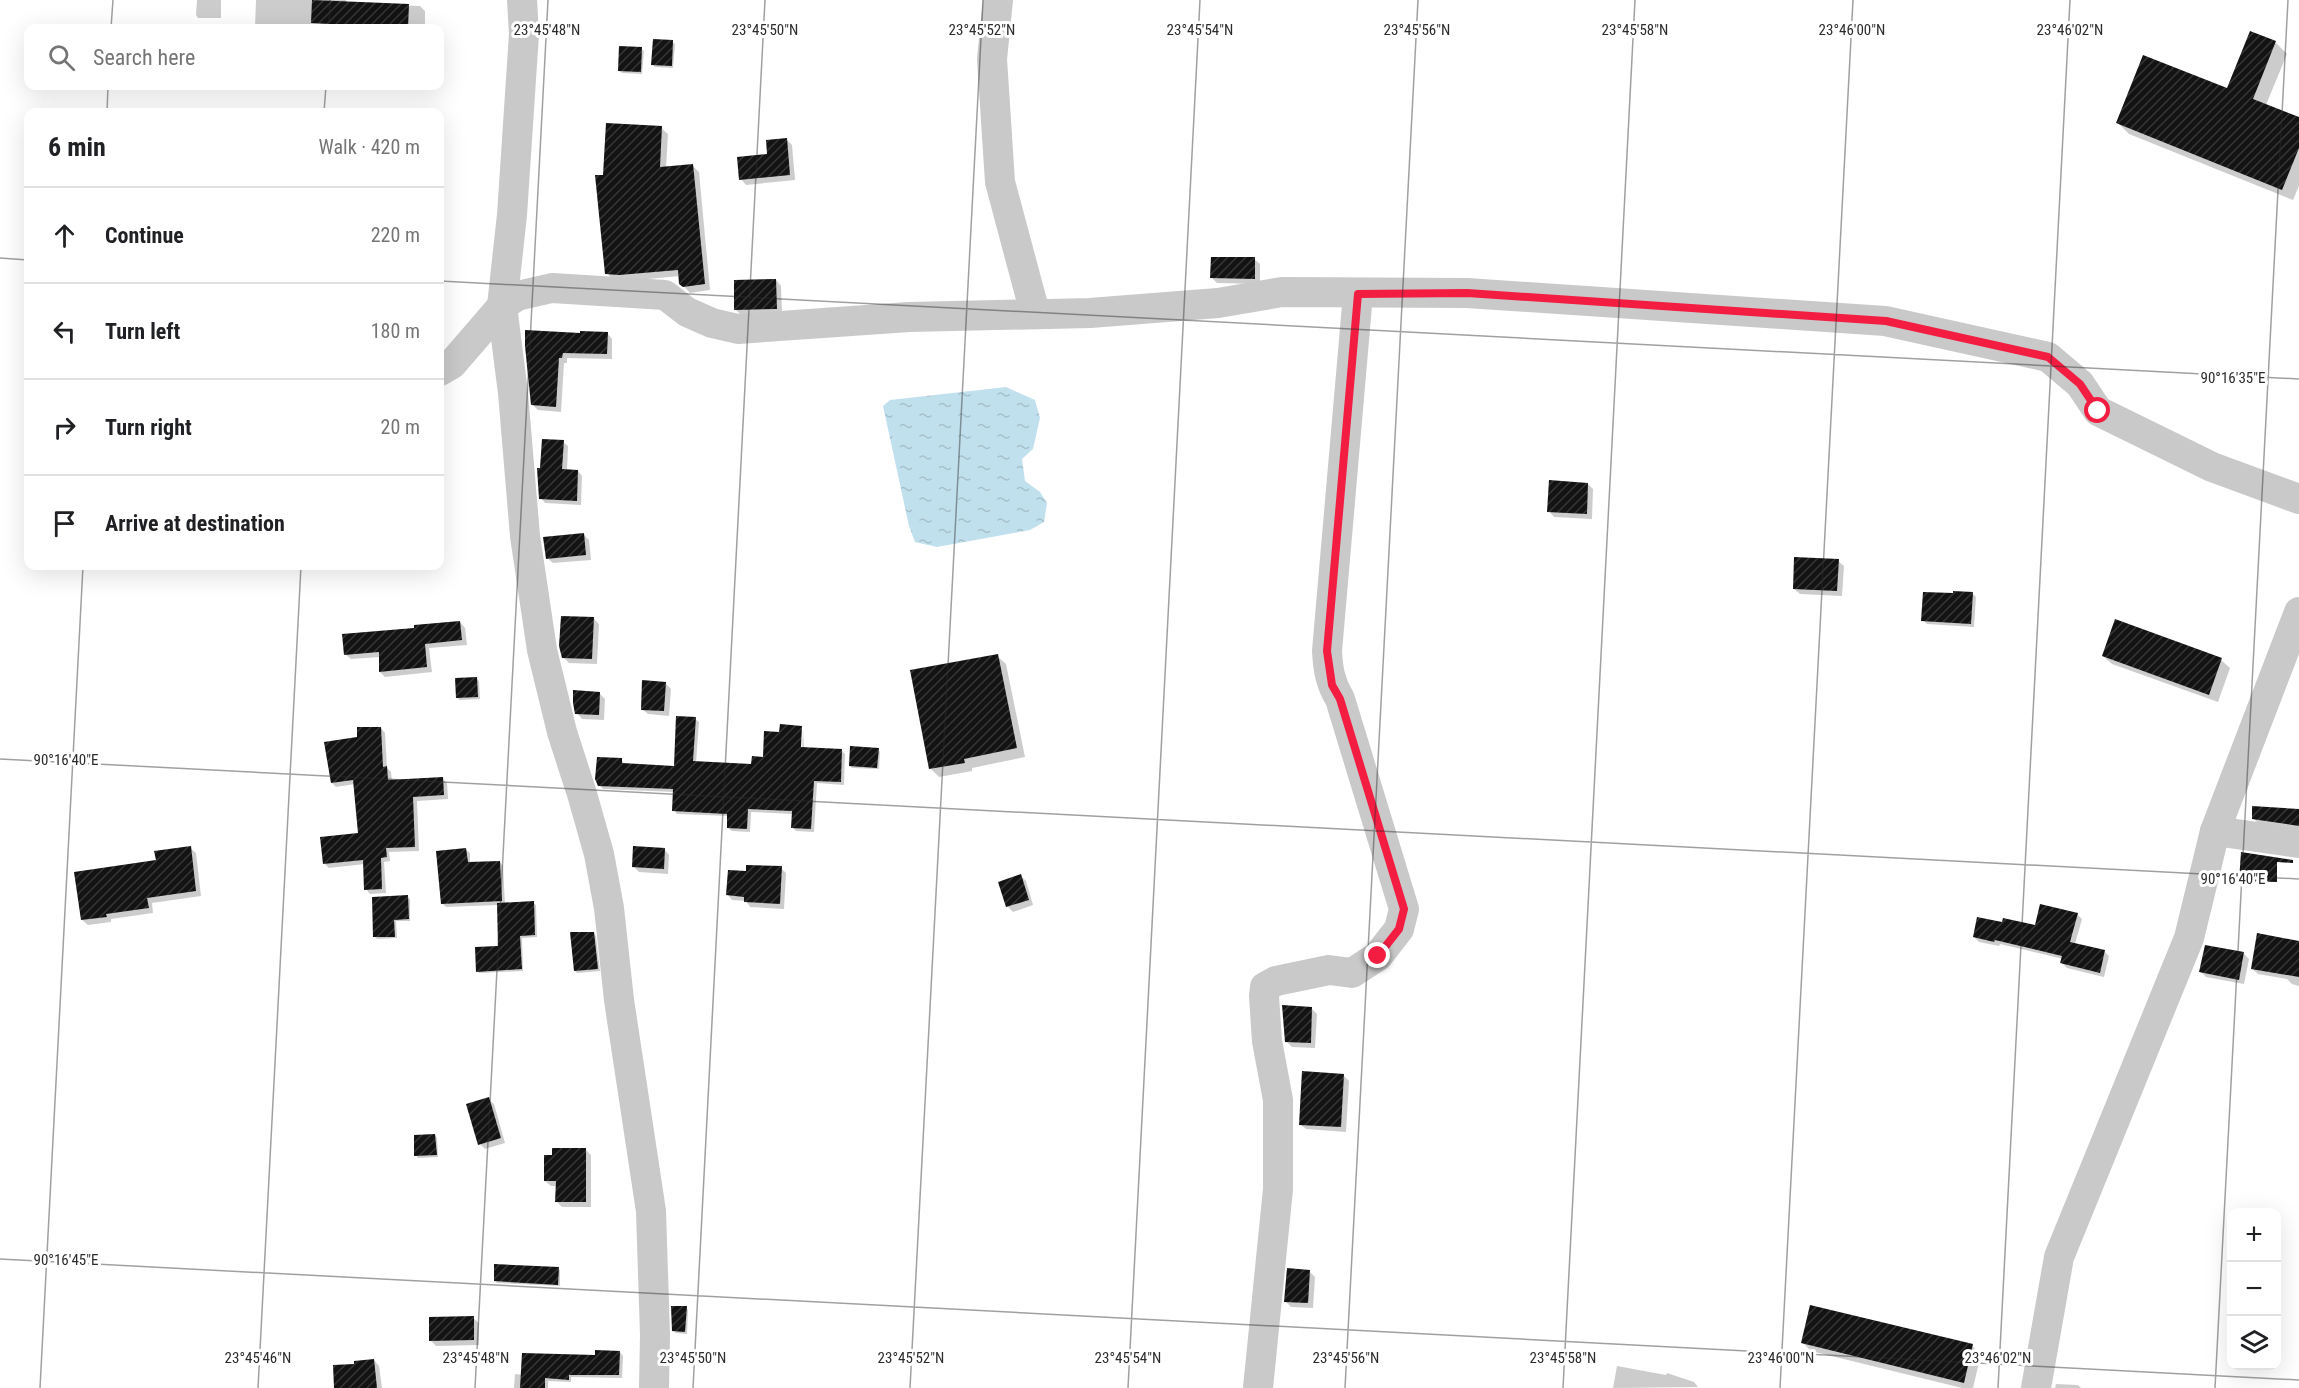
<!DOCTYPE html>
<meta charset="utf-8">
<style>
:root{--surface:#fff;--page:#f2f2f2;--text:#202124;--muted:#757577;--line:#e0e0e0}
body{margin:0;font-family:"Roboto Condensed",sans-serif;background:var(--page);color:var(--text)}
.controls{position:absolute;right:18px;bottom:18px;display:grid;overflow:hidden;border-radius:12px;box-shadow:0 6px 24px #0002}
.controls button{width:54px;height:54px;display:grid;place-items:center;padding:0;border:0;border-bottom:2px solid var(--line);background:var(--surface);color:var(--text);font:30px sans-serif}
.stop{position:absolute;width:18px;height:18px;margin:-14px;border:4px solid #f31d42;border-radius:50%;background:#fff}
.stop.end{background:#f31d42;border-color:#fff;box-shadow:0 2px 6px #0008}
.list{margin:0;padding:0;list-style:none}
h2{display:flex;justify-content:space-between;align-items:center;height:78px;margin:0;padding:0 24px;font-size:26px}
h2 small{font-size:20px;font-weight:400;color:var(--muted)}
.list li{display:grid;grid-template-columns:39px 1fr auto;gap:18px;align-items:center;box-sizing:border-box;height:96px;padding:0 24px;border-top:2px solid var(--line)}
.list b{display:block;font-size:22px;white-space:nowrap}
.list em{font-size:20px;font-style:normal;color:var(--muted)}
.icon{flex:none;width:33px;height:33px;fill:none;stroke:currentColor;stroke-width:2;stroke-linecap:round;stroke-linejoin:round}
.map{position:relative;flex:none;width:2299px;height:1388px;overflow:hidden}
.search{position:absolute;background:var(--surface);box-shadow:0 6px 24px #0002;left:24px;top:24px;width:420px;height:66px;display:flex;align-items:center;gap:15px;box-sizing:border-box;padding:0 21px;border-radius:12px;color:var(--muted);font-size:22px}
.panel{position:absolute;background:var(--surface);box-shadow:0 6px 24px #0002;left:24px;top:108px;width:420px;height:462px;border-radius:12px}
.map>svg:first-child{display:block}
.water{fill:url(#water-ripples)}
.shadow{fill:#0003}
.building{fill:url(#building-hatch)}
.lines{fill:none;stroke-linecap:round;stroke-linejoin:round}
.minor{stroke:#c9c9c9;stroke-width:30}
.route{stroke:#f31d42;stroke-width:8}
.ticks{fill:none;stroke:#2c2c2c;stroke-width:1.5;stroke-opacity:0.45}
.ticks-label{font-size:15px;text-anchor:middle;fill:#2c2c2c;stroke:#fff;stroke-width:6;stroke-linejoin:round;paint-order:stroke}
</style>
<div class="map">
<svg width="2299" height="1388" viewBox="0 0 2299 1388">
<defs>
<pattern id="water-ripples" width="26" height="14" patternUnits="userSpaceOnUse" patternTransform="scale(1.5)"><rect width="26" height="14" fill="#c1e0ed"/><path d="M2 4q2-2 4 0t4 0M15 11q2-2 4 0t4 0" fill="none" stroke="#a6c0cb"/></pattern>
<pattern id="building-hatch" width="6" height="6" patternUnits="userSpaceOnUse" patternTransform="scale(1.5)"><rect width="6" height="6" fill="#131313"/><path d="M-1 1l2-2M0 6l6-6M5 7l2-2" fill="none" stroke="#363636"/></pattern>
</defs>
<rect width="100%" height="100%" fill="#fff"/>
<path class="water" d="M 1006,387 L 1035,400 L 1040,418 L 1033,449 L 1022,459 L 1025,481 L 1040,492 L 1047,503 L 1044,522 L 1030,530 L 937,547 L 915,542 L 909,526 L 883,406 L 890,400 Z"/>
<g class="shadow">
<path d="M 197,0 L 221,0 L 221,18 L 198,18 L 196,15 Z"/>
<path d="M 256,0 L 346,0 L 346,3 L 420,6 L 425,11 L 425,28 L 255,28 Z"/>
<path d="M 2250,33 L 2276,43 L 2287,54 L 2266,105 L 2299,119 L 2299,186 L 2293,200 L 2129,134 L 2118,123 L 2228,90 Z"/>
<path d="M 672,42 L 675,44 L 673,68 L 655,67 L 653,65 Z"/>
<path d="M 641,49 L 644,51 L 642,74 L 622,73 L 619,70 Z"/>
<path d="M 661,128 L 668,134 L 666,168 L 692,165 L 699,172 L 710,290 L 690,293 L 681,283 L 680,276 L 626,281 L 613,280 L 607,273 L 605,176 Z"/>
<path d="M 440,132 L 442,135 L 442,153 L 440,153 Z"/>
<path d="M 786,139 L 792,145 L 795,180 L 746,185 L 741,179 Z"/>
<path d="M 1254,259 L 1260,264 L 1260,284 L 1217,283 L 1212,278 Z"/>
<path d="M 776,280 L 781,286 L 782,314 L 741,315 L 736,310 Z"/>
<path d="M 607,333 L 612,339 L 612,359 L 567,358 L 567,363 L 564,363 L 561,412 L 538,410 L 533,405 L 526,346 L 581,335 Z"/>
<path d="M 563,442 L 568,446 L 567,471 L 578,471 L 582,476 L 581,505 L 545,503 L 541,498 L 541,469 Z"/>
<path d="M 1588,484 L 1593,489 L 1592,519 L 1554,517 L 1549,511 Z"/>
<path d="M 584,535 L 589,540 L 591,560 L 553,563 L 547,558 Z"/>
<path d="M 1838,561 L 1844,566 L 1842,596 L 1800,594 L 1794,589 Z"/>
<path d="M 1972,593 L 1976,597 L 1974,627 L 1927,624 L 1923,620 Z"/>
<path d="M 594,619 L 599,624 L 597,664 L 569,663 L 563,657 Z"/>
<path d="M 460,622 L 465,628 L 467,645 L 429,648 L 432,672 L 385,677 L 380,672 L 380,657 L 351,659 L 345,654 L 416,630 Z"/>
<path d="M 997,656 L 1006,664 L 1025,757 L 972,768 L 972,771 L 939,777 L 931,769 Z"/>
<path d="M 2103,656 L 2221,660 L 2230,668 L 2218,702 L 2112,664 Z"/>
<path d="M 476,678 L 479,681 L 480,699 L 460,700 L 457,698 Z"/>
<path d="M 665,683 L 671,689 L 669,716 L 648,714 L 642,709 Z"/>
<path d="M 599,693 L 605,699 L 604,720 L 582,719 L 577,713 Z"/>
<path d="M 695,719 L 699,722 L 696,763 L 753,766 L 764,758 L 781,734 L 801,727 L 799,755 L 802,755 L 803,729 L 804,749 L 842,751 L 845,754 L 844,785 L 817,783 L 814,832 L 796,831 L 792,827 L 793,814 L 751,812 L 750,832 L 732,831 L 728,828 L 729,816 L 677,814 L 674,810 L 675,792 L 603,789 L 599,785 L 621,759 L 625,765 L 675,768 Z"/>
<path d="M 381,728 L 385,733 L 387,768 L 391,772 L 392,781 L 443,779 L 447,783 L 448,799 L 417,801 L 419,851 L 389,852 L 390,861 L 384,862 L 386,893 L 370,894 L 366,889 L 365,864 L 329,868 L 324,863 L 359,835 L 355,784 L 336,787 L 332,783 L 358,738 Z"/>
<path d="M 878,749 L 880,752 L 879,769 L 852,768 L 850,766 Z"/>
<path d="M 2299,810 L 2299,829 L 2258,823 L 2253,818 Z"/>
<path d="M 190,848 L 196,853 L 201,896 L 152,903 L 153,913 L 111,919 L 111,922 L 88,925 L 82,920 L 157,861 Z"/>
<path d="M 664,849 L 669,855 L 668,874 L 639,872 L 634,867 Z"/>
<path d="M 466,850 L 470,853 L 470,863 L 500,862 L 503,866 L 505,904 L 533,903 L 536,905 L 537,937 L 522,938 L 523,971 L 479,973 L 477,971 L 499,948 L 498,905 L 446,907 L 442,903 Z"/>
<path d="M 781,868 L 786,873 L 784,909 L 750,907 L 746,901 L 732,900 L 728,895 L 747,872 Z"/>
<path d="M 1021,876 L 1026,881 L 1033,905 L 1013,912 L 1007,906 Z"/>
<path d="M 407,897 L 410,899 L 410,921 L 396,921 L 397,938 L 377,939 L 375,937 Z"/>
<path d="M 2077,914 L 2082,919 L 2075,944 L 2104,951 L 2109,956 L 2104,977 L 2067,968 L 2062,963 L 2063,959 L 2000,944 L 1999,946 L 1979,942 L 1974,937 L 2003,924 L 2036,927 Z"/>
<path d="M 594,933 L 596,936 L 600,971 L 577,973 L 575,971 Z"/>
<path d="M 2299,942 L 2299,986 L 2292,984 L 2287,979 L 2258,974 L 2252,969 Z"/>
<path d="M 2244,954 L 2249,959 L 2244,984 L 2206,977 L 2201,972 Z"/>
<path d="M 1312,1009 L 1317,1014 L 1315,1048 L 1292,1047 L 1286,1041 Z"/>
<path d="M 1343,1075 L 1349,1081 L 1346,1132 L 1306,1129 L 1300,1124 Z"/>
<path d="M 488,1099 L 494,1104 L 505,1143 L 485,1149 L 480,1144 Z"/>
<path d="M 435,1135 L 437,1138 L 438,1157 L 418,1158 L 416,1155 Z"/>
<path d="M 586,1150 L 591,1155 L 591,1207 L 562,1207 L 557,1202 L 557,1186 L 551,1186 L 545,1181 Z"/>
<path d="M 558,1268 L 560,1270 L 560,1286 L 497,1283 L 495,1281 Z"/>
<path d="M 1309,1271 L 1315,1277 L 1313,1308 L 1291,1307 L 1286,1302 Z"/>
<path d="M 686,1308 L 688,1310 L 687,1334 L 676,1333 L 674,1331 Z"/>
<path d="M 473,1318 L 479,1323 L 479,1345 L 436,1346 L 431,1341 Z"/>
<path d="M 1803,1343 L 1972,1346 L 1981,1354 L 1973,1388 L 1962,1388 L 1811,1351 Z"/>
<path d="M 620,1352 L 623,1356 L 622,1378 L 571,1377 L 571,1382 L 548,1381 L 548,1388 L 514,1388 L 515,1374 L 523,1375 Z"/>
<path d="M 374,1360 L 379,1366 L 382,1388 L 336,1388 L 356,1365 Z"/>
<path d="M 1617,1366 L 1666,1375 L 1667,1373 L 1694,1382 L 1698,1387 L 1613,1388 Z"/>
<path d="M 2056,1384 L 2078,1385 L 2081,1388 L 2055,1388 Z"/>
</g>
<g class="building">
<path d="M 312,0 L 409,4 L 408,28 L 348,28 L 348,25 L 311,23 Z"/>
<path d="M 2250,31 L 2276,41 L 2253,99 L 2299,117 L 2299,148 L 2282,190 L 2116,123 L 2143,55 L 2227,88 Z"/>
<path d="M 653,39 L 673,40 L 672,66 L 651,65 Z"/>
<path d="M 619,46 L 642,47 L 641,72 L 618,71 Z"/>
<path d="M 606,123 L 662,126 L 660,167 L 693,164 L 705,284 L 683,287 L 679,284 L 678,270 L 619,275 L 605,274 L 595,175 L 603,175 Z"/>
<path d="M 787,138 L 790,175 L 739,180 L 737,157 L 767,154 L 766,140 Z"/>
<path d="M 1211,257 L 1255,257 L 1255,279 L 1210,278 Z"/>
<path d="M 776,279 L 777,309 L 734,310 L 734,280 Z"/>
<path d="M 525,330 L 580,333 L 580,331 L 608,332 L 607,354 L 563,353 L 562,358 L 559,358 L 556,407 L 531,405 L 525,346 Z"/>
<path d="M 542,439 L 564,440 L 562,469 L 578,470 L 577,501 L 539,499 L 537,468 L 540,468 Z"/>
<path d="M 1549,480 L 1588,483 L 1587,514 L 1547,512 Z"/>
<path d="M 584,533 L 586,555 L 546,559 L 543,537 Z"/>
<path d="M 1794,557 L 1839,559 L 1837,591 L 1793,589 Z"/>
<path d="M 1953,591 L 1973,592 L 1971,624 L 1921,621 L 1923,592 L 1953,593 Z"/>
<path d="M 561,616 L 594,617 L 592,659 L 562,658 L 559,646 Z"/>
<path d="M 2115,619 L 2222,658 L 2209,695 L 2102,656 Z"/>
<path d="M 460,621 L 462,640 L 425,644 L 427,667 L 379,672 L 379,652 L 344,655 L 342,634 L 414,628 L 414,625 Z"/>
<path d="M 998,654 L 1017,748 L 964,759 L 965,763 L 929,769 L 910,670 Z"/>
<path d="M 477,677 L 478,697 L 456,698 L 455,678 Z"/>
<path d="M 642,680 L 666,682 L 664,711 L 641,710 Z"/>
<path d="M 573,690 L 600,692 L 599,715 L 575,714 L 573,703 Z"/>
<path d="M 676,716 L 696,717 L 693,761 L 751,764 L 752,756 L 763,757 L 764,731 L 779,732 L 780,724 L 802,726 L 801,747 L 842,749 L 841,782 L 814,781 L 811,829 L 791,828 L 792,811 L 748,809 L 747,829 L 727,828 L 727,814 L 672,811 L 673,789 L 598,786 L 595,779 L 597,757 L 622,758 L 622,763 L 674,766 Z"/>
<path d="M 357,727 L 381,727 L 383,767 L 387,766 L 388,780 L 443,777 L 444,795 L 413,797 L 415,847 L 386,848 L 387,857 L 381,858 L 382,889 L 364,890 L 363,860 L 323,864 L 320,837 L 358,833 L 353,780 L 331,783 L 324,742 L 357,737 Z"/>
<path d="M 850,746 L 879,748 L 877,768 L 849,766 Z"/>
<path d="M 2252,806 L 2299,809 L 2299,826 L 2252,819 Z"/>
<path d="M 191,846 L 196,891 L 147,898 L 149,908 L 106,914 L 107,917 L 81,920 L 74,872 L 156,860 L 154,851 Z"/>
<path d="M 633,846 L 665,848 L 664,869 L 632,867 Z"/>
<path d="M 466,848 L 468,862 L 500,861 L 502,901 L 441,904 L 436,851 Z"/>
<path d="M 2241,852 L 2293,860 L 2293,863 L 2277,862 L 2277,882 L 2239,881 Z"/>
<path d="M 746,865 L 782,866 L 780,904 L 744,902 L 744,897 L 726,895 L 728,870 L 746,871 Z"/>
<path d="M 1021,874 L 1029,900 L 1006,907 L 998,882 Z"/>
<path d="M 408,895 L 409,919 L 394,920 L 395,937 L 373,937 L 372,897 Z"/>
<path d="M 534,901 L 535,935 L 520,936 L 522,969 L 476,972 L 475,947 L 498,946 L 497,903 Z"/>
<path d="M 2040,904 L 2078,913 L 2070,942 L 2105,950 L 2100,973 L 2060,963 L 2062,956 L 1995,940 L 1994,942 L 1973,937 L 1977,917 L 2002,922 L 2003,918 L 2035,925 Z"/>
<path d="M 570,932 L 594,932 L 598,969 L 574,971 Z"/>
<path d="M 2257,933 L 2299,941 L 2299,977 L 2251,969 Z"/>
<path d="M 2205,945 L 2244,952 L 2239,980 L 2199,972 Z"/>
<path d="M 1282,1005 L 1312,1007 L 1311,1043 L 1285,1042 Z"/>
<path d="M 1302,1071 L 1344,1074 L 1341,1127 L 1299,1125 Z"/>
<path d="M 489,1097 L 501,1138 L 478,1145 L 466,1104 Z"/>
<path d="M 435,1134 L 437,1155 L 414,1156 L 414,1135 Z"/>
<path d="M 552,1148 L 586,1148 L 586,1202 L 555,1202 L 556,1181 L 544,1181 L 544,1155 L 552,1155 Z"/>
<path d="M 494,1264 L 559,1267 L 558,1285 L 494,1281 Z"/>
<path d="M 1287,1268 L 1310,1270 L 1308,1303 L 1284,1302 Z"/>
<path d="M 1810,1305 L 1973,1344 L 1964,1383 L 1801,1343 Z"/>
<path d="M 671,1306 L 687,1306 L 685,1332 L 672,1331 Z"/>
<path d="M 474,1316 L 474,1340 L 429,1341 L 429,1317 Z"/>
<path d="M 595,1350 L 620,1351 L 619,1375 L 569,1375 L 569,1380 L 545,1378 L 545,1388 L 520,1388 L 522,1353 L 595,1355 Z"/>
<path d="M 374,1359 L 377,1388 L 334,1388 L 333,1365 L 354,1364 L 354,1361 Z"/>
</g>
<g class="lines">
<g class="minor">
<path d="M 522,0 L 524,34 L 512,215 L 502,306 L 513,393 L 525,536 L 542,650 L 562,732 L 582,794 L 599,854 L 609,908 L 619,1000 L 651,1211 L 655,1335 L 654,1388"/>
<path d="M 998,0 L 992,59 L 1000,182 L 1035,313"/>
<path d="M 440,371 L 452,364 L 502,306 L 517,296 L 552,288 L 665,295 L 687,312 L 712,323 L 738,329 L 909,317 L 1090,313 L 1218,303 L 1282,292 L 1467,293 L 1885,321 L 2048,357 L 2080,384 L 2098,411 L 2212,467 L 2299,499"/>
<path d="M 2215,831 L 2299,843"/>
<path d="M 1258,1388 L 1278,1189 L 1278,1100 L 1267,1041 L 1264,996 L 1265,987 L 1276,981 L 1329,970 L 1352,973 L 1378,956 L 1399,929 L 1404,909 L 1340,699 C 1330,683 1328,669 1327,651 L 1358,294"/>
<path d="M 2036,1388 L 2059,1257 L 2189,938 L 2215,831 L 2299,612"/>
</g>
</g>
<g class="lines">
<path class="route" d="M 1378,956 L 1399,929 L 1404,909 L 1340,699 L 1332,685 L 1327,651 L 1358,294 L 1467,293 L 1886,321 L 2048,357 L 2080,384 L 2098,411"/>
</g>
<path class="ticks" d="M 111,28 L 113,0M 329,28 L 330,0M 107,112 L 108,86M 324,112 L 326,86M 0,258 L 28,260M 440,281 L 2299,379M 0,759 L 2299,879M 0,1259 L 2299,1380M 40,1388 L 83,566M 258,1388 L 301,566M 475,1388 L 548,0M 693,1388 L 765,0M 910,1388 L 983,0M 1128,1388 L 1200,0M 1345,1388 L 1418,0M 1563,1388 L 1635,0M 1780,1388 L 1853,0M 1998,1388 L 2070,0M 2215,1388 L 2288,0"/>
<g class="ticks-label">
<text x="547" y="35">23°45'48"N</text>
<text x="765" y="35">23°45'50"N</text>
<text x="982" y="35">23°45'52"N</text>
<text x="1200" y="35">23°45'54"N</text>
<text x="1417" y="35">23°45'56"N</text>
<text x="1635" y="35">23°45'58"N</text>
<text x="1852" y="35">23°46'00"N</text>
<text x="2070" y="35">23°46'02"N</text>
<text x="2233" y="383">90°16'35"E</text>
<text x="66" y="765">90°16'40"E</text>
<text x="2233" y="884">90°16'40"E</text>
<text x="66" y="1265">90°16'45"E</text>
<text x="258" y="1363">23°45'46"N</text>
<text x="476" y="1363">23°45'48"N</text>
<text x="693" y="1363">23°45'50"N</text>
<text x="911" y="1363">23°45'52"N</text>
<text x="1128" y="1363">23°45'54"N</text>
<text x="1346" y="1363">23°45'56"N</text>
<text x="1563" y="1363">23°45'58"N</text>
<text x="1781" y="1363">23°46'00"N</text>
<text x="1998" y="1363">23°46'02"N</text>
</g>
</svg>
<div class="controls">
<button>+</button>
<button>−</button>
<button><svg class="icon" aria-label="layers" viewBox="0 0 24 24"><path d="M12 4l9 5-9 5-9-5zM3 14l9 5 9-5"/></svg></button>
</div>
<div class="stop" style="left:2098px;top:411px"></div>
<div class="stop end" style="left:1378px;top:956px"></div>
<div class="search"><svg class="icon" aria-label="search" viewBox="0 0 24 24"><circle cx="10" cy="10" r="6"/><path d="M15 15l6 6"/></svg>Search here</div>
<section class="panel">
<h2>6 min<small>Walk · 420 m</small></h2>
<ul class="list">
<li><svg class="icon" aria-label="ahead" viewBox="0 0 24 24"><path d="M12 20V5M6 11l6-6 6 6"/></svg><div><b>Continue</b></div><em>220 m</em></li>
<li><svg class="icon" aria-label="left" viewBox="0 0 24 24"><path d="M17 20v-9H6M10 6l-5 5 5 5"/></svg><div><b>Turn left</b></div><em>180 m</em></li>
<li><svg class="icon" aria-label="right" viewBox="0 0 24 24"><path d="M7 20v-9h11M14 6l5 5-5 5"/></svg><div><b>Turn right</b></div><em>20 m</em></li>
<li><svg class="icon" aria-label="arrive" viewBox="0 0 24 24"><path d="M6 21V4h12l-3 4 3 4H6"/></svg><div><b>Arrive at destination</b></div></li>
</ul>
</section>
</div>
